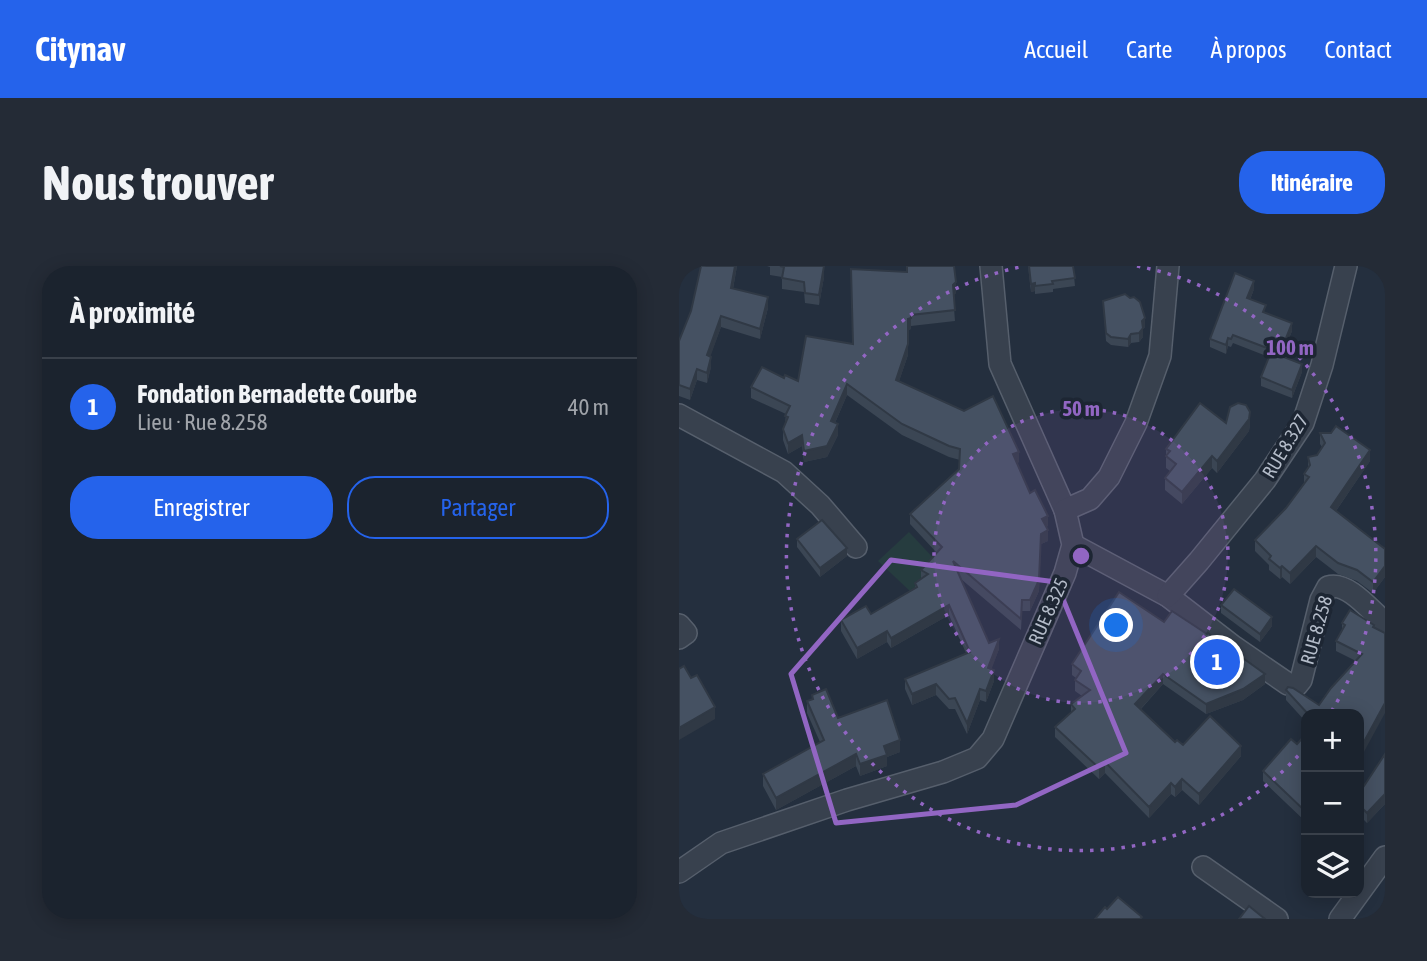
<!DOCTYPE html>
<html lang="fr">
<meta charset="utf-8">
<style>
:root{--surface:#1b232e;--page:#242b36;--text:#f1f3f6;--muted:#a0a4aa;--line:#39404a;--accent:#2563eb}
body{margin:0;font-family:"Asap Condensed",sans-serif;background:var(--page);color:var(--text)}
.controls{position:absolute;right:21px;bottom:21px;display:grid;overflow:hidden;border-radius:14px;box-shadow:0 4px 18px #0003}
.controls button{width:63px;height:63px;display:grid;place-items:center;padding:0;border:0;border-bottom:2px solid var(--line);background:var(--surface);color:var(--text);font:35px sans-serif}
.you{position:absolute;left:438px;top:360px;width:24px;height:24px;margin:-18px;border:5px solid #fff;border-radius:50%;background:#1a73e8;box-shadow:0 0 0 10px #1a73e833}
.badge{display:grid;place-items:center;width:46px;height:46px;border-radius:50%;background:var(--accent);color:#fff;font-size:23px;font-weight:700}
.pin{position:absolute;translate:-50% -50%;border:4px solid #fff;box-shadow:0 2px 7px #0006}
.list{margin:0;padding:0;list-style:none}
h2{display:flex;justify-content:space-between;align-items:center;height:91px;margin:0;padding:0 28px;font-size:30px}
h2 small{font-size:23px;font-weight:400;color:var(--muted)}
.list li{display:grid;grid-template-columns:46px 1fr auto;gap:21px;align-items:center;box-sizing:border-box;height:98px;padding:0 28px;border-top:2px solid var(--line)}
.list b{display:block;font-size:26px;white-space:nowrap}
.list p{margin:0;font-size:23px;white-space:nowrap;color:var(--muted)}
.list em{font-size:23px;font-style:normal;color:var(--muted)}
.actions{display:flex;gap:14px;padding:21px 28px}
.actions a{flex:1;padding:16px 0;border:2px solid var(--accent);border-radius:28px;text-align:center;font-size:24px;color:var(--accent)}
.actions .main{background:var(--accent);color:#fff}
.icon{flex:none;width:38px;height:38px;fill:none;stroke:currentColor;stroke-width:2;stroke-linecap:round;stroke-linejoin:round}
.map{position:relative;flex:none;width:706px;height:653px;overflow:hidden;border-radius:28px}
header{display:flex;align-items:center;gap:42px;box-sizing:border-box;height:98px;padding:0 35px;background:var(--accent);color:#fff}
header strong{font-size:33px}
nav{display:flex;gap:38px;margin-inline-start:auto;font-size:24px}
.intro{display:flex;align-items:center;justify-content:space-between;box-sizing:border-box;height:168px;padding:0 42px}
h1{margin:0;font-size:49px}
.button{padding:18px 32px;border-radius:28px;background:var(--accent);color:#fff;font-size:24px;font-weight:700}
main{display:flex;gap:42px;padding:0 42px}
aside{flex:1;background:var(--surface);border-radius:28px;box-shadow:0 4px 18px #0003}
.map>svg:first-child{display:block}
.green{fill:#263c3f}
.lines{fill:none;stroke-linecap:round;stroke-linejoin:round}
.street-casing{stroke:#565f6c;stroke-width:24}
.street{stroke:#38414e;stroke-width:21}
.wall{fill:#3b4654}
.shaded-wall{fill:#303945}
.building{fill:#455162;stroke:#303945;stroke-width:2}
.marked{fill:none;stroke:#9266c3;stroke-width:5;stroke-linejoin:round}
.ring{fill:none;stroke:#9266c3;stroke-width:3.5;stroke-dasharray:3.5 7}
.labels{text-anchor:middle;stroke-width:7;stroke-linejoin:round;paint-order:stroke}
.street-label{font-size:19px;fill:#b4bcc9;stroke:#1d2633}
.centre{fill:#9266c3;stroke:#1d2633;stroke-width:3.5}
.ring-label{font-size:21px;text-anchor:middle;font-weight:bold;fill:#9266c3;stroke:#1d2633;stroke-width:7;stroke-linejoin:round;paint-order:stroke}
</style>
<header>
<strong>Citynav</strong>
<nav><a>Accueil</a><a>Carte</a><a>À propos</a><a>Contact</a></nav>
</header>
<div class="intro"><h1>Nous trouver</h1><a class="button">Itinéraire</a></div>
<main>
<aside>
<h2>À proximité<small></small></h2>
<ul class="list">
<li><span class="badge">1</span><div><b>Fondation Bernadette Courbe</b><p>Lieu · Rue 8.258</p></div><em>40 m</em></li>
</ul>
<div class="actions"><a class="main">Enregistrer</a><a>Partager</a></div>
</aside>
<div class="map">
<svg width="706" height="653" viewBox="0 0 706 653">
<rect width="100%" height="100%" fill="#242f3e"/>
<path class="green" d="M 230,266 L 258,296 L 233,327 L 199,295 Z"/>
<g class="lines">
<g class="street-casing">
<g id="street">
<path d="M 312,0 L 321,98 L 386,244"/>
<path d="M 0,149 L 105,206 L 141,239 L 177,281"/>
<path d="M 394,279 L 489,330 L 555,381 L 609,418 L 618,419 L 622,414 L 642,334 L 649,321 C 669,315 692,345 706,357"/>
<path d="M 489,330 L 520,295 L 586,214 L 624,157 L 643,99 L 667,0"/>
<path d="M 0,359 L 7,367 L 0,372"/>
<path d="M 524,601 L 598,653"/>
<path d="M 0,606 L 42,577 L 168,534 L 264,506 L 298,492 L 314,473 L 386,307 L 394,279 L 386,244 L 411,233 L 430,211 L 457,157 L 481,90 L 489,0"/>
<path d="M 661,653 L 706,591"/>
</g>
</g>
<use href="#street" class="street"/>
</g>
<g class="wall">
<path d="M 22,0 L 58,0 L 54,23 L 89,42 L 81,73 L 42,61 L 31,90 L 32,101 L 28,117 L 18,114 L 11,134 L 0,130 L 0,75 L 12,45 Z"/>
<path d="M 88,0 L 145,0 L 145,11 L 140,39 L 126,37 L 125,26 L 103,23 L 103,11 L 91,9 L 91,1 Z"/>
<path d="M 227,0 L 275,0 L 277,27 L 274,29 L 276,55 L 232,60 L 232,63 L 229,64 L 229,89 L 220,115 L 340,196 L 338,197 L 351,227 L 369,260 L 367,261 L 369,275 L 362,278 L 360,325 L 351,345 L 343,345 L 342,364 L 282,313 L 310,377 L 320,383 L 312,403 L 315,415 L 307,436 L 301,434 L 288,468 L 276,443 L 270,443 L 257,429 L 233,439 L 226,423 L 226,413 L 287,387 L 270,349 L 212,382 L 208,376 L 178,393 L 162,365 L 162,354 L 192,348 L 236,323 L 236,317 L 242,313 L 242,304 L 258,287 L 231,258 L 231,248 L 280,203 L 281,194 L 270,191 L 223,169 L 168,129 L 156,157 L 159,169 L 148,191 L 125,196 L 123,180 L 109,188 L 104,174 L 104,163 L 106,158 L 107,148 L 72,132 L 72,121 L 105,112 L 119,115 L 174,78 L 228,6 Z"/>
<path d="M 349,0 L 394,0 L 396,20 L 374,23 L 374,26 L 356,28 L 356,25 L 352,26 Z"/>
<path d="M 575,23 L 571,34 L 587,47 L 613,65 L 603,90 L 623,106 L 613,132 L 582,120 L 582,111 L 590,91 L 554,77 L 552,81 L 549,80 L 547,88 L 531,81 L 531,73 Z"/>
<path d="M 451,32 L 466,61 L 464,63 L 464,71 L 460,76 L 452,77 L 449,81 L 432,79 L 427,75 L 424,35 Z"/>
<path d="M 547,157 L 571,158 L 570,165 L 538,207 L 533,202 L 503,238 L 486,224 L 486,212 L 491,205 L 487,202 L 487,183 Z"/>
<path d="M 641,167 L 691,195 L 657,245 L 706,283 L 706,311 L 694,327 L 678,315 L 659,308 L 637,291 L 611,318 L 603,311 L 601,313 L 590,304 L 590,299 L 576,285 L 576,274 L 607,242 L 625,217 L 625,208 L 629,201 L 629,191 L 638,189 L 643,181 L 641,178 Z"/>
<path d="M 118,273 L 168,290 L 141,311 L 118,281 Z"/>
<path d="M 542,339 L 593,360 L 581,376 L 542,347 Z"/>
<path d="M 485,356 L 586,418 L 564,434 L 527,448 L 484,418 L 462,443 L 496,476 L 562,490 L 520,539 L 503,524 L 496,531 L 492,528 L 470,552 L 426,507 L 420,513 L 376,471 L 376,461 L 392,447 L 392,438 L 403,430 L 396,425 L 396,414 L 397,412 L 393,409 L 393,398 Z"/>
<path d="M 663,357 L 695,359 L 680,448 L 627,448 L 627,456 L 607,434 L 607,424 L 640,439 L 677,395 L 657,385 L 657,375 L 663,365 Z"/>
<path d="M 133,429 L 159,452 L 221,486 L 208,491 L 208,500 L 181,510 L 177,500 L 97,544 L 84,520 L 84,508 L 141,476 L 128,447 L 128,435 L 133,433 Z"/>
<path d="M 627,468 L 627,556 L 584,515 L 584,505 L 618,478 Z"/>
<path d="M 706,488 L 706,538 L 688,557 L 685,554 L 680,559 L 680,517 L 685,520 Z"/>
</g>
<g class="shaded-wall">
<path d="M 56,0 L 58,0 L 52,33 L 52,22 Z"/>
<path d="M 145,0 L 145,11 L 140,39 L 140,29 Z"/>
<path d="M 575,15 L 575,23 L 568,41 L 568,32 Z"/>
<path d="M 277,16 L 277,27 L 274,30 L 274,19 Z"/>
<path d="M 356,17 L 356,25 L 352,26 L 352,18 Z"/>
<path d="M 89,31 L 89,42 L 81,73 L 81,63 Z"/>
<path d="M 42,50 L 42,61 L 28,100 L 28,89 Z"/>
<path d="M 232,52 L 232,63 L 229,64 L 229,89 L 217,124 L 217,114 L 229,53 Z"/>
<path d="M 466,52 L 466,61 L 464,63 L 464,71 L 460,76 L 460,67 L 463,55 Z"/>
<path d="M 613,57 L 613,65 L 601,95 L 601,87 Z"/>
<path d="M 452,68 L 452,77 L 449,81 L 449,73 Z"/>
<path d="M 549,72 L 549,80 L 547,88 L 547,79 Z"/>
<path d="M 32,91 L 32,101 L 28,117 L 28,107 Z"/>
<path d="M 623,98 L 623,106 L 613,132 L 613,124 Z"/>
<path d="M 18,103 L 18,114 L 11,134 L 11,123 Z"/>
<path d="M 168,118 L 168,129 L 152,166 L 152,155 Z"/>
<path d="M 571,146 L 571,158 L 570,165 L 538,207 L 538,195 Z"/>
<path d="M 159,158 L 159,169 L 148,191 L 125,196 L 125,185 Z"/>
<path d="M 123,169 L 123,180 L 109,188 L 109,177 Z"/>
<path d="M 691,184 L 691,195 L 652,252 L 652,241 Z"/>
<path d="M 340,186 L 340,196 L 334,199 L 334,188 Z"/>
<path d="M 533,190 L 533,202 L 503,238 L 503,226 Z"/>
<path d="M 369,250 L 369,260 L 363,263 L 363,253 Z"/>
<path d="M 369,264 L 369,275 L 362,278 L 360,325 L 351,345 L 351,334 L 362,268 Z"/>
<path d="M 637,280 L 637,291 L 611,318 L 611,307 Z"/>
<path d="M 168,282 L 168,290 L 141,311 L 141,302 Z"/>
<path d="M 603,300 L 603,311 L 601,313 L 601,302 Z"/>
<path d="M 706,300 L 706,311 L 694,327 L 694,316 Z"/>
<path d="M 270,339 L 270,349 L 212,382 L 212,372 Z"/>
<path d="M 593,351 L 593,360 L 581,376 L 581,368 Z"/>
<path d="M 208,365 L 208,376 L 178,393 L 178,382 Z"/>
<path d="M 320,373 L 320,383 L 309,413 L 309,402 Z"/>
<path d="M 315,404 L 315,415 L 307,436 L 307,425 Z"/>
<path d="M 484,408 L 484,418 L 456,449 L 456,438 Z"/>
<path d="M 586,408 L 586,418 L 564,434 L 527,448 L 527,438 Z"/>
<path d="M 257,418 L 257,429 L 233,439 L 233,428 Z"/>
<path d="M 301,423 L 301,434 L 288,468 L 288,457 Z"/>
<path d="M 706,437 L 706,447 L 680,495 L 680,485 Z"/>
<path d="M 36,441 L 36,453 L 0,474 L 0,462 Z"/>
<path d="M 221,474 L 221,486 L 208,491 L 208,500 L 181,510 L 181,498 L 205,480 Z"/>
<path d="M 562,480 L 562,490 L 520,539 L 520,528 Z"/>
<path d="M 177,488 L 177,500 L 97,544 L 97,532 Z"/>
<path d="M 426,496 L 426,507 L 420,513 L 420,502 Z"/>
<path d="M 503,513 L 503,524 L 496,531 L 496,521 Z"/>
<path d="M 492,517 L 492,528 L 470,552 L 470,541 Z"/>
<path d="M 706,528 L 706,538 L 688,557 L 688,547 Z"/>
<path d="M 685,544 L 685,554 L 680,559 L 680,549 Z"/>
</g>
<g class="building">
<path d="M 22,0 L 56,0 L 52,22 L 89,31 L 81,63 L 42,50 L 28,89 L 32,91 L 28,107 L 18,103 L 11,123 L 0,119 L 0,75 L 12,45 Z"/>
<path d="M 101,0 L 145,0 L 140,29 L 126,27 L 125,16 L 103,12 L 105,1 Z"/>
<path d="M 228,0 L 275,0 L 277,16 L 274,19 L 276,44 L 232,49 L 232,52 L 229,53 L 229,78 L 217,114 L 285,145 L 314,130 L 340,186 L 334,188 L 351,227 L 356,224 L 369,250 L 363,253 L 369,264 L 362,268 L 360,314 L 351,334 L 343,334 L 342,353 L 274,295 L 310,377 L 320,373 L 309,402 L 315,404 L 307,425 L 301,423 L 288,457 L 276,432 L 270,433 L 257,418 L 233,428 L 226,413 L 291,386 L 270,339 L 212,372 L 208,365 L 178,382 L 162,354 L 187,340 L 192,348 L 238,321 L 236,317 L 249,308 L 242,304 L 263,281 L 231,248 L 280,203 L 281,183 L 270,180 L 223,158 L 168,118 L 152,155 L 159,158 L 148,180 L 125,185 L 123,169 L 109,177 L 104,163 L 109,151 L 106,150 L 111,140 L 72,121 L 83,101 L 105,112 L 106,109 L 119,115 L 127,70 L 174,78 L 172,3 L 228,6 Z"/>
<path d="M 350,0 L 394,0 L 396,12 L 373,15 L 374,18 L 356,20 L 356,17 L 352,18 Z"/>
<path d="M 556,7 L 575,15 L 568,32 L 587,39 L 584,46 L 613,57 L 601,87 L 554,69 L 552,73 L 549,72 L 547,79 L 531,73 Z"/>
<path d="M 446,28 L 451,32 L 455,31 L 461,36 L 466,52 L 463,55 L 464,62 L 460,67 L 452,68 L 449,73 L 432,71 L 427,67 L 424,35 Z"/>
<path d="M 592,86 L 623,98 L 613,124 L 582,111 Z"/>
<path d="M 521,137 L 547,157 L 551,141 L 559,137 L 567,139 L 571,146 L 570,153 L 538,195 L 533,190 L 503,226 L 486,212 L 497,198 L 487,190 L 491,185 L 487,183 Z"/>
<path d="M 657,160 L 691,184 L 652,241 L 706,283 L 706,300 L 694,316 L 678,304 L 659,297 L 637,280 L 611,307 L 603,300 L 601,302 L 590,293 L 592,290 L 576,274 L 607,242 L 630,211 L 625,208 L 631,199 L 629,191 L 638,189 L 646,177 L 641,167 L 652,167 Z"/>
<path d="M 143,254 L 168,282 L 141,302 L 118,273 Z"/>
<path d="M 555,323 L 593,351 L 581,368 L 542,339 Z"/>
<path d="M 440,326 L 485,356 L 493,345 L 528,368 L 529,367 L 586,408 L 564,423 L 527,438 L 484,408 L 456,438 L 496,476 L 498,474 L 504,479 L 531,450 L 562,480 L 520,528 L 503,513 L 496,521 L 492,517 L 470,541 L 426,496 L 420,502 L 376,461 L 396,443 L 392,438 L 411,424 L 396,414 L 402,405 L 393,398 Z"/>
<path d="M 671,344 L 695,359 L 694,361 L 706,367 L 706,437 L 680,485 L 680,448 L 629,448 L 607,424 L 609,421 L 614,422 L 640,439 L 652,422 L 683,388 L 657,375 L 666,359 L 663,357 Z"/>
<path d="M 5,400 L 12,412 L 18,409 L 36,441 L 0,462 L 0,403 Z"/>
<path d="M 147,423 L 159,452 L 208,434 L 221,474 L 205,480 L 208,489 L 181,498 L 177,488 L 97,532 L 84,508 L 145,474 L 128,435 L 134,433 L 133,429 Z"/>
<path d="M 627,468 L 627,546 L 584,505 L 612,473 L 618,478 Z"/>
<path d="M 706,488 L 706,528 L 688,547 L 685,544 L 680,549 L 680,517 L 685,520 Z"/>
<path d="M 439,631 L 463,651 L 461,653 L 416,653 L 426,641 L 428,643 Z"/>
<path d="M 570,640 L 586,653 L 560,653 Z"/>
</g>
<path class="marked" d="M 212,294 L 377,316 L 447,487 L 337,539 L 157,557 L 112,408 Z"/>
<circle cx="402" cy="290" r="147" fill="#9266c3" fill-opacity=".12"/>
<g class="ring">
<circle cx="402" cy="290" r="147"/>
<path d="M626 482A295 295 0 1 1 346 0M458 0A295 295 0 0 1 652 446"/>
</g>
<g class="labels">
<g class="street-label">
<text transform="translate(606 180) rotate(-59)" y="7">RUE 8.327</text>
<text transform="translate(369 345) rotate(-66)" y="7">RUE 8.325</text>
<text transform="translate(637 364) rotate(-74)" y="7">RUE 8.258</text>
</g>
</g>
<circle cx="402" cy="290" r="10" class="centre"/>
<g class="ring-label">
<text x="611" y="89">100 m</text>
<text x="402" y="150">50 m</text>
</g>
</svg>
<div class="controls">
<button>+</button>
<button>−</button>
<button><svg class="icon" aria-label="layers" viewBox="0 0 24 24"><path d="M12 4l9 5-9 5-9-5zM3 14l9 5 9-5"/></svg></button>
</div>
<div class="you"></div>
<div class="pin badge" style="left:538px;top:396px">1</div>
</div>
</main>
